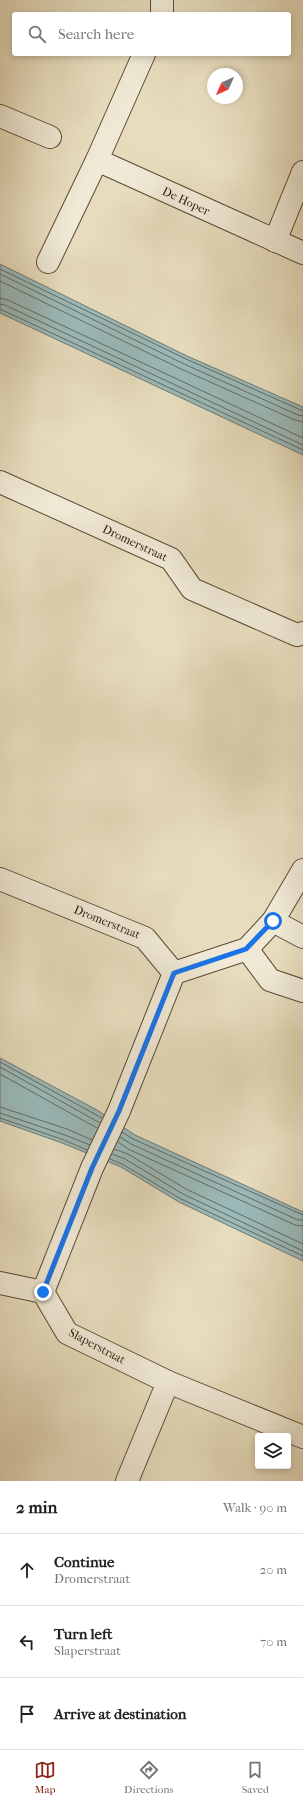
<!DOCTYPE html>
<meta charset="utf-8">
<style>
:root{--surface:#fff;--page:#f6f6f6;--text:#202124;--muted:#757577;--line:#e0e0e0;--accent:#8f2418}
body{margin:0;font-family:"IM FELL French Canon",serif;background:var(--page);color:var(--text)}
.controls{position:absolute;right:12px;bottom:12px;display:grid;overflow:hidden;border-radius:4px;box-shadow:0 2px 6px #0003}
.controls button{width:36px;height:36px;display:grid;place-items:center;padding:0;border:0;border-bottom:1px solid var(--line);background:var(--surface);color:var(--text);font:20px sans-serif}
.compass{position:absolute;left:207px;top:68px;width:36px;height:36px;border-radius:50%;background:var(--surface);box-shadow:0 2px 6px #0003;rotate:225deg}
.stop{position:absolute;width:12px;height:12px;margin:-9px;border:3px solid #1a73e8;border-radius:50%;background:#fff}
.stop.end{background:#1a73e8;border-color:#fff;box-shadow:0 1px 4px #0008}
.list{margin:0;padding:0;list-style:none}
h2{display:flex;justify-content:space-between;align-items:center;height:52px;margin:0;padding:0 16px;font-size:17px}
h2 small{font-size:13px;font-weight:400;color:var(--muted)}
.list li{display:grid;grid-template-columns:26px 1fr auto;gap:12px;align-items:center;box-sizing:border-box;height:72px;padding:0 16px;border-top:1px solid var(--line)}
.list b{display:block;font-size:15px;white-space:nowrap}
.list p{margin:0;font-size:13px;white-space:nowrap;color:var(--muted)}
.list em{font-size:13px;font-style:normal;color:var(--muted)}
.icon{flex:none;width:22px;height:22px;fill:none;stroke:currentColor;stroke-width:2;stroke-linecap:round;stroke-linejoin:round}
.map{position:relative;flex:none;width:303px;height:1481px;overflow:hidden}
.search{position:absolute;background:var(--surface);box-shadow:0 2px 6px #0003;left:12px;right:12px;top:12px;height:44px;display:flex;align-items:center;gap:10px;box-sizing:border-box;padding:0 14px;border-radius:4px;color:var(--muted);font-size:15px}
.sheet{height:268px;background:var(--surface)}
nav{display:flex;justify-content:space-around;align-items:center;box-sizing:border-box;height:56px;border-top:1px solid var(--line);background:var(--surface);font-size:11px;color:var(--muted)}
nav a{display:grid;justify-items:center;gap:2px}
nav .on{color:var(--accent)}
.map>svg:first-child{display:block}
.water{fill:#9ababa;stroke:#707a74}
.lines{fill:none;stroke-linecap:round;stroke-linejoin:round}
.shore{stroke:#656a62;stroke-width:1}
.pedestrian-casing{stroke:#5e4a37;stroke-width:24}
.minor-casing{stroke:#5e4a37;stroke-width:24}
.pedestrian{stroke:#efe9d5;stroke-width:22}
.minor{stroke:#efe9d5;stroke-width:22}
.route{stroke:#1a73e8;stroke-width:5}
.labels{text-anchor:middle;stroke-width:3;stroke-linejoin:round;paint-order:stroke}
.street-label{font-size:12px;fill:#30190a;stroke:#efe9d5}
</style>
<div class="map">
<svg width="303" height="1481" viewBox="0 0 303 1481">
<rect width="100%" height="100%" fill="#e7ddbe"/>
<filter id="stains"><feTurbulence type="fractalNoise" baseFrequency=".005" numOctaves="4"/><feColorMatrix values="0 0 0 0 .2 0 0 0 0 .09 0 0 0 0 .02 0 0 0 .5 -.17"/></filter>
<radialGradient id="worn" r=".72"><stop offset=".6" stop-color="#630" stop-opacity="0"/><stop offset="1" stop-color="#630" stop-opacity=".3"/></radialGradient>
<g class="water">
<path d="M 0,264 L 187,356 L 303,407 L 303,455 L 0,313 Z"/>
<path d="M 0,1058 L 97,1110 L 135,1135 L 303,1212 L 303,1261 L 179,1202 L 121,1167 L 62,1143 L 0,1121 Z"/>
</g>
<g class="lines">
<g class="shore">
<path d="M 0,269 L 186,359 L 303,411"/>
<path d="M 0,274 L 184,364 L 298,415 L 303,416"/>
<path d="M 0,281 L 181,369 L 295,420 L 303,422"/>
<path d="M 0,298 L 8,300 L 303,438"/>
<path d="M 0,304 L 5,305 L 303,445"/>
<path d="M 0,309 L 303,450"/>
<path d="M 0,1062 L 102,1118"/>
<path d="M 0,1067 L 100,1123"/>
<path d="M 0,1074 L 97,1128"/>
<path d="M 0,1107 L 67,1129 L 92,1140"/>
<path d="M 0,1113 L 65,1135 L 90,1145"/>
<path d="M 0,1118 L 64,1140 L 87,1150"/>
<path d="M 122,1132 L 133,1139 L 303,1215"/>
<path d="M 120,1137 L 131,1144 L 298,1220 L 303,1220"/>
<path d="M 118,1142 L 128,1149 L 295,1225 L 303,1226"/>
<path d="M 114,1149 L 128,1154 L 186,1189 L 303,1244"/>
<path d="M 112,1154 L 125,1159 L 183,1194 L 303,1251"/>
<path d="M 110,1159 L 122,1164 L 181,1199 L 303,1256"/>
</g>
<g class="pedestrian-casing">
<path id="pedestrian" d="M 48,262 L 97,160"/>
</g>
<g class="minor-casing">
<g id="minor">
<path d="M 162,14 L 162,0"/>
<path d="M 144,54 L 97,160 L 303,253"/>
<path d="M 0,116 L 50,137"/>
<path d="M 275,241 L 303,172"/>
<path d="M 0,482 L 171,559 L 192,589 L 297,635 L 303,633"/>
<path d="M 0,879 L 145,938 L 174,973 L 247,949 L 273,921 L 303,870"/>
<path d="M 273,921 L 303,937"/>
<path d="M 247,949 L 270,980 L 303,991"/>
<path d="M 0,1283 L 43,1292 L 67,1333 L 168,1382 L 303,1437"/>
<path d="M 43,1292 L 92,1168 L 119,1111 L 174,973"/>
<path d="M 127,1481 L 168,1382"/>
</g>
</g>
<use href="#pedestrian" class="pedestrian"/>
<use href="#minor" class="minor"/>
</g>
<g class="lines">
<path class="route" d="M 43,1292 L 92,1168 L 119,1111 L 174,973 L 246,949 L 273,921"/>
</g>
<g class="labels">
<g class="street-label">
<text transform="translate(186 201) rotate(25)" y="4">De Hoper</text>
<text transform="translate(135 543) rotate(25)" y="4">Dromerstraat</text>
<text transform="translate(107 922) rotate(22)" y="4">Dromerstraat</text>
<text transform="translate(97 1346) rotate(28)" y="4">Slaperstraat</text>
</g>
</g>
<rect width="100%" height="100%" filter="url(#stains)"/>
<rect width="100%" height="100%" fill="url(#worn)"/>
</svg>
<div class="controls">
<button><svg class="icon" aria-label="layers" viewBox="0 0 24 24"><path d="M12 4l9 5-9 5-9-5zM3 14l9 5 9-5"/></svg></button>
</div>
<svg class="compass" viewBox="-18 -18 36 36"><path d="M0-13l5 13h-10z" fill="#e53935"/><path d="M0 13l5-13h-10z" fill="#757577"/></svg>
<div class="stop" style="left:273px;top:921px"></div>
<div class="stop end" style="left:43px;top:1292px"></div>
<div class="search"><svg class="icon" aria-label="search" viewBox="0 0 24 24"><circle cx="10" cy="10" r="6"/><path d="M15 15l6 6"/></svg>Search here</div>
</div>
<section class="sheet">
<h2>2 min<small>Walk · 90 m</small></h2>
<ul class="list">
<li><svg class="icon" aria-label="ahead" viewBox="0 0 24 24"><path d="M12 20V5M6 11l6-6 6 6"/></svg><div><b>Continue</b><p>Dromerstraat</p></div><em>20 m</em></li>
<li><svg class="icon" aria-label="left" viewBox="0 0 24 24"><path d="M17 20v-9H6M10 6l-5 5 5 5"/></svg><div><b>Turn left</b><p>Slaperstraat</p></div><em>70 m</em></li>
<li><svg class="icon" aria-label="arrive" viewBox="0 0 24 24"><path d="M6 21V4h12l-3 4 3 4H6"/></svg><div><b>Arrive at destination</b></div></li>
</ul>
</section>
<nav>
<a class="on"><svg class="icon" aria-label="map" viewBox="0 0 24 24"><path d="M3 6l6-2 6 2 6-2v14l-6 2-6-2-6 2zM9 4v14M15 6v14"/></svg>Map</a>
<a><svg class="icon" aria-label="directions" viewBox="0 0 24 24"><path d="M12 3l9 9-9 9-9-9zM9 14v-3h6M13 9l2 2-2 2"/></svg>Directions</a>
<a><svg class="icon" aria-label="saved" viewBox="0 0 24 24"><path d="M7 4h10v16l-5-4-5 4z"/></svg>Saved</a>
</nav>
